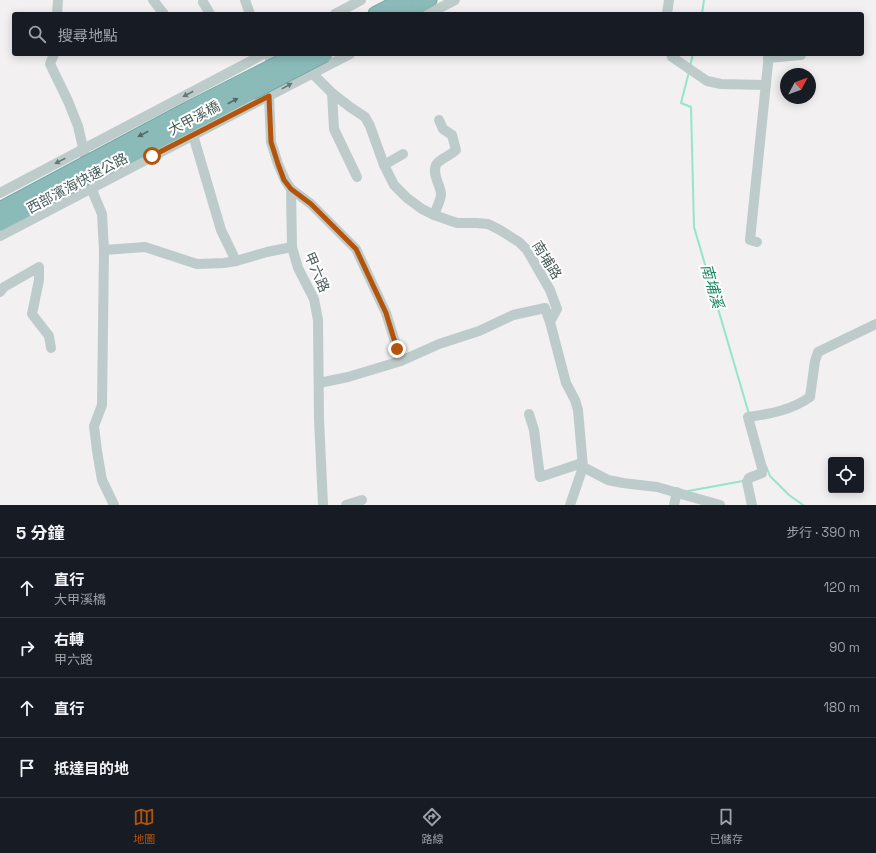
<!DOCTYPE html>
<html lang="zh-TW">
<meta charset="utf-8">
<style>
:root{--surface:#171b24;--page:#242831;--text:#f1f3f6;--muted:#9ea1a6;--line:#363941;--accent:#b45309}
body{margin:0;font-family:"Space Grotesk","Noto Sans TC",sans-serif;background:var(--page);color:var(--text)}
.controls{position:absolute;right:12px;bottom:12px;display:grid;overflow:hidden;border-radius:4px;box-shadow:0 2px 10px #0003}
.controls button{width:36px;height:36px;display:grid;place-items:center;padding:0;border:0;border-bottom:1px solid var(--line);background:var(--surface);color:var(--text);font:20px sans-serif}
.compass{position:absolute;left:780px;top:68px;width:36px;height:36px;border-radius:50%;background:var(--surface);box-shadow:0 2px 10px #0003;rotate:49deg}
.stop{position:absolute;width:12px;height:12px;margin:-9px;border:3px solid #b45309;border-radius:50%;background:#fff}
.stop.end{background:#b45309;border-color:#fff;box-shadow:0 1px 4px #0008}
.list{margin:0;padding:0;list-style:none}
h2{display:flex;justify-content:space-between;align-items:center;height:52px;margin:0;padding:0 16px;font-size:17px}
h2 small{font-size:13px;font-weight:400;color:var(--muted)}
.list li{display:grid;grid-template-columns:26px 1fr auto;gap:12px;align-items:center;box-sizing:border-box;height:60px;padding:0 16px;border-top:1px solid var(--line)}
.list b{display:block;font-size:15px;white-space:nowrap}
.list p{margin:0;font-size:13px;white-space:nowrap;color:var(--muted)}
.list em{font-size:13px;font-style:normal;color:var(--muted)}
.icon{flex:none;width:22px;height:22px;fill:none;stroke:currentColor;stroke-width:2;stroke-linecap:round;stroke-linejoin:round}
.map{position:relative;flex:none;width:876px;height:505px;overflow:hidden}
.search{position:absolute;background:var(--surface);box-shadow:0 2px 10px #0003;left:12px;right:12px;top:12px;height:44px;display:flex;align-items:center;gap:10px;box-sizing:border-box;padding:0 14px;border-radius:4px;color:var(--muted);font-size:15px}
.sheet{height:292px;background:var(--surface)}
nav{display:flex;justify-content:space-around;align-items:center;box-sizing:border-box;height:56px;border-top:1px solid var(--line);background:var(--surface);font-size:11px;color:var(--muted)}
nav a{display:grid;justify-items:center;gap:2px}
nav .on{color:var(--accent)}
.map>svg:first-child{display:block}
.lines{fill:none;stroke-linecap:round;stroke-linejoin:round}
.stream{stroke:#92e6c9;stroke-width:2}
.highway-casing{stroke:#76a7a5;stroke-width:17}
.minor{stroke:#bdccca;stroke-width:10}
.highway{stroke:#8bbbb9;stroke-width:15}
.highway-bridge-casing{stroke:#76a7a5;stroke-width:17;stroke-linecap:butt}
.minor-bridge{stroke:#bdccca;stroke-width:10}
.highway-bridge{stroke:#8bbbb9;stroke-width:15}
.oneway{fill:#667877}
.oneway2{fill:#536a69}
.route{stroke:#b45309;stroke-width:5}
.labels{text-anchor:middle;stroke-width:4;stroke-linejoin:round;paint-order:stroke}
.street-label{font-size:14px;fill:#495c5b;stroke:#fff}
.water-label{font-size:15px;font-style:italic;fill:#15855e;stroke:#fff}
</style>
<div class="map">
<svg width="876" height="505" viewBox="0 0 876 505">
<rect width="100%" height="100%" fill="#f2f0f1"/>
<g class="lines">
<g class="stream">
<path d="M 702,14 L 704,0"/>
<path d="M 690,66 L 693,54"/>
<path d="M 689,72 L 681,103 L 691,107 L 694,227 L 749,414"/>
<path d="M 766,466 L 770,476 L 789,495 L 803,505"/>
<path d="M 688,491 L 743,481"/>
</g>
<g class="highway-casing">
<g id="highway">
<path d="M 376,14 L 404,0"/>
<path d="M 402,14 L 429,0"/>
</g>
</g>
<g class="minor">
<path d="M 153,0 L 164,14"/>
<path d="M 245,0 L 250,14"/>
<path d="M 203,2 L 210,14"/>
<path d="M 57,14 L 58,0"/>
<path d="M 335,14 L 361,0"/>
<path d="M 428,14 L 455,0"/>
<path d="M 667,14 L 669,0"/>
<path d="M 54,54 L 50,64 L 68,101 L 78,126 L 94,195 L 102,214 L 104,250 L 102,405 L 94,426 L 97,451 L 102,480 L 114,505"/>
<path d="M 270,54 L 269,96 L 271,142 L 278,164 L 285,180 L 291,189 L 292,247 L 298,268 L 314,299 L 318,320 L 319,419 L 323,505"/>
<path d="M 277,54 L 312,73 L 332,93 L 350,107 L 365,117 L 370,126 L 384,165 L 394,185 L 407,198 L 422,209 L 434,215 L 457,223 L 476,223 L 488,224 L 500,230 L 519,242 L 527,250 L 550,290 L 557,309 L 550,322 L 566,383 L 575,400 L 578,410 L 583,467 L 608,480 L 623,483 L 657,487 L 720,505"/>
<path d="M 671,54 L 672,57 L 707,81 L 721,84 L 766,85"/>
<path d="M 768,58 L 801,55"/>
<path d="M 247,63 L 263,54"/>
<path d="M 332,93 L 334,129 L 357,177"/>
<path d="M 253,104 L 350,54"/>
<path d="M 193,135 L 221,230 L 236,261"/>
<path d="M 384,165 L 403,154"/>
<path d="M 291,189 L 311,204 L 356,249 L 386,313 L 401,361"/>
<path d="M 434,215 C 436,209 441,200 441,194 C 440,184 432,175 436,165 C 439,159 450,156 456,150 L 452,135 L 443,129 L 439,120"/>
<path d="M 757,242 L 750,240 L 769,54"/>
<path d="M 104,250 L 145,247 L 197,264 L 224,263 L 236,261 L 267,252 L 292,247"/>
<path d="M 0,292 L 4,287 L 39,267 L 39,280 L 32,314 L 49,336 L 51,348"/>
<path d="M 319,383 L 348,377 L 401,361 L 439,344 L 479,331 L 513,315 L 545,308 L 550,322"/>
<path d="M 529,414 L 534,430 L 540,477 L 582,463"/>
<path d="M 346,505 L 362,500"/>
<path d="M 570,505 L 583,467"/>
<path d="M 674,505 L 677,492"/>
<path d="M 752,505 L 747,482 L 749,478 L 762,473 L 762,468 L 748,417 C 770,414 792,410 810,397 L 815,361 L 818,352 L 876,324"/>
</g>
<use href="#highway" class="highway"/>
<g class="highway-bridge-casing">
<g id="highway-bridge">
<path d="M 0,210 L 189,109 L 298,54"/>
<path d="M 0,223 L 325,54"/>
</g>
</g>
<g class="minor-bridge">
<path d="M 0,193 L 247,63"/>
<path d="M 0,236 L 253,104"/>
</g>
<use href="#highway-bridge" class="highway-bridge"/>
</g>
<defs><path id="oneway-solid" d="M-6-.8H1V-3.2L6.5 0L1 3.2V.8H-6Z"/></defs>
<g class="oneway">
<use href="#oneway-solid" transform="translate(287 86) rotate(-29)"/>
<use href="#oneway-solid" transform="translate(188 94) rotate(152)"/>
<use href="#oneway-solid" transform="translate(60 161) rotate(152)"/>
</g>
<g class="oneway2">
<use href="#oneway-solid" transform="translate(233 101) rotate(-28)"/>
<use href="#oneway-solid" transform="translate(143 134) rotate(152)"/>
</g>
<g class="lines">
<path class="route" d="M 152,156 L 269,96 L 271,142 L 278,164 L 284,180 L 291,189 L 311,204 L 356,249 L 386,313 L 397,349"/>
</g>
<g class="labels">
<g class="street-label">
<text transform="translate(194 118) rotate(-28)" y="5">大甲溪橋</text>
<text transform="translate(77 183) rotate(-28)" y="5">西部濱海快速公路</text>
<text transform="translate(547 260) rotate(58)" y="5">南埔路</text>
<text transform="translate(317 272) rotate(67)" y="5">甲六路</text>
</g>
<g class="water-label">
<text transform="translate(712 286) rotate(74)" y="5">南埔溪</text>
</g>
</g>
</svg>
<div class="controls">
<button><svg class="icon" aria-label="locate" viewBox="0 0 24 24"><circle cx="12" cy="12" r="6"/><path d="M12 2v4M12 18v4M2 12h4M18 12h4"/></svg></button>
</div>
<svg class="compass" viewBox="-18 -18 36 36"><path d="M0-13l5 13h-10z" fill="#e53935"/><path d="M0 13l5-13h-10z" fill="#9ea1a6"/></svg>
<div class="stop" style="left:152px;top:156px"></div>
<div class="stop end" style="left:397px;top:349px"></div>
<div class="search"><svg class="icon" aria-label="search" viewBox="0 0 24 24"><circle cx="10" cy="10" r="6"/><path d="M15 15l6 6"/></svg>搜尋地點</div>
</div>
<section class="sheet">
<h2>5 分鐘<small>步行 · 390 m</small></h2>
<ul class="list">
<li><svg class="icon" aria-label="ahead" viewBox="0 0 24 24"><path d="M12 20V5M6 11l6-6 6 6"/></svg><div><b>直行</b><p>大甲溪橋</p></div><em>120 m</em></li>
<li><svg class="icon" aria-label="right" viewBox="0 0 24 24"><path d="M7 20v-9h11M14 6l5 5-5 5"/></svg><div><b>右轉</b><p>甲六路</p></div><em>90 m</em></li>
<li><svg class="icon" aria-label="ahead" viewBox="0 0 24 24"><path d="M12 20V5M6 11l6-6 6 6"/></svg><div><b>直行</b></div><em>180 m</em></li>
<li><svg class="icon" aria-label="arrive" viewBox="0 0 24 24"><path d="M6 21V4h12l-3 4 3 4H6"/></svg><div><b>抵達目的地</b></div></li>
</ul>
</section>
<nav>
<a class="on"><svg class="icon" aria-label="map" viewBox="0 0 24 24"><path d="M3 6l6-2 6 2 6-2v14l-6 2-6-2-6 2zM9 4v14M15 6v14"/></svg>地圖</a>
<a><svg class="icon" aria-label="directions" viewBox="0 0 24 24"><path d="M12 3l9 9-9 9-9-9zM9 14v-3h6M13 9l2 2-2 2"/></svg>路線</a>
<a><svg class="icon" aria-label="saved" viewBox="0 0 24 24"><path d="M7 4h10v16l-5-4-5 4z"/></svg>已儲存</a>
</nav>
